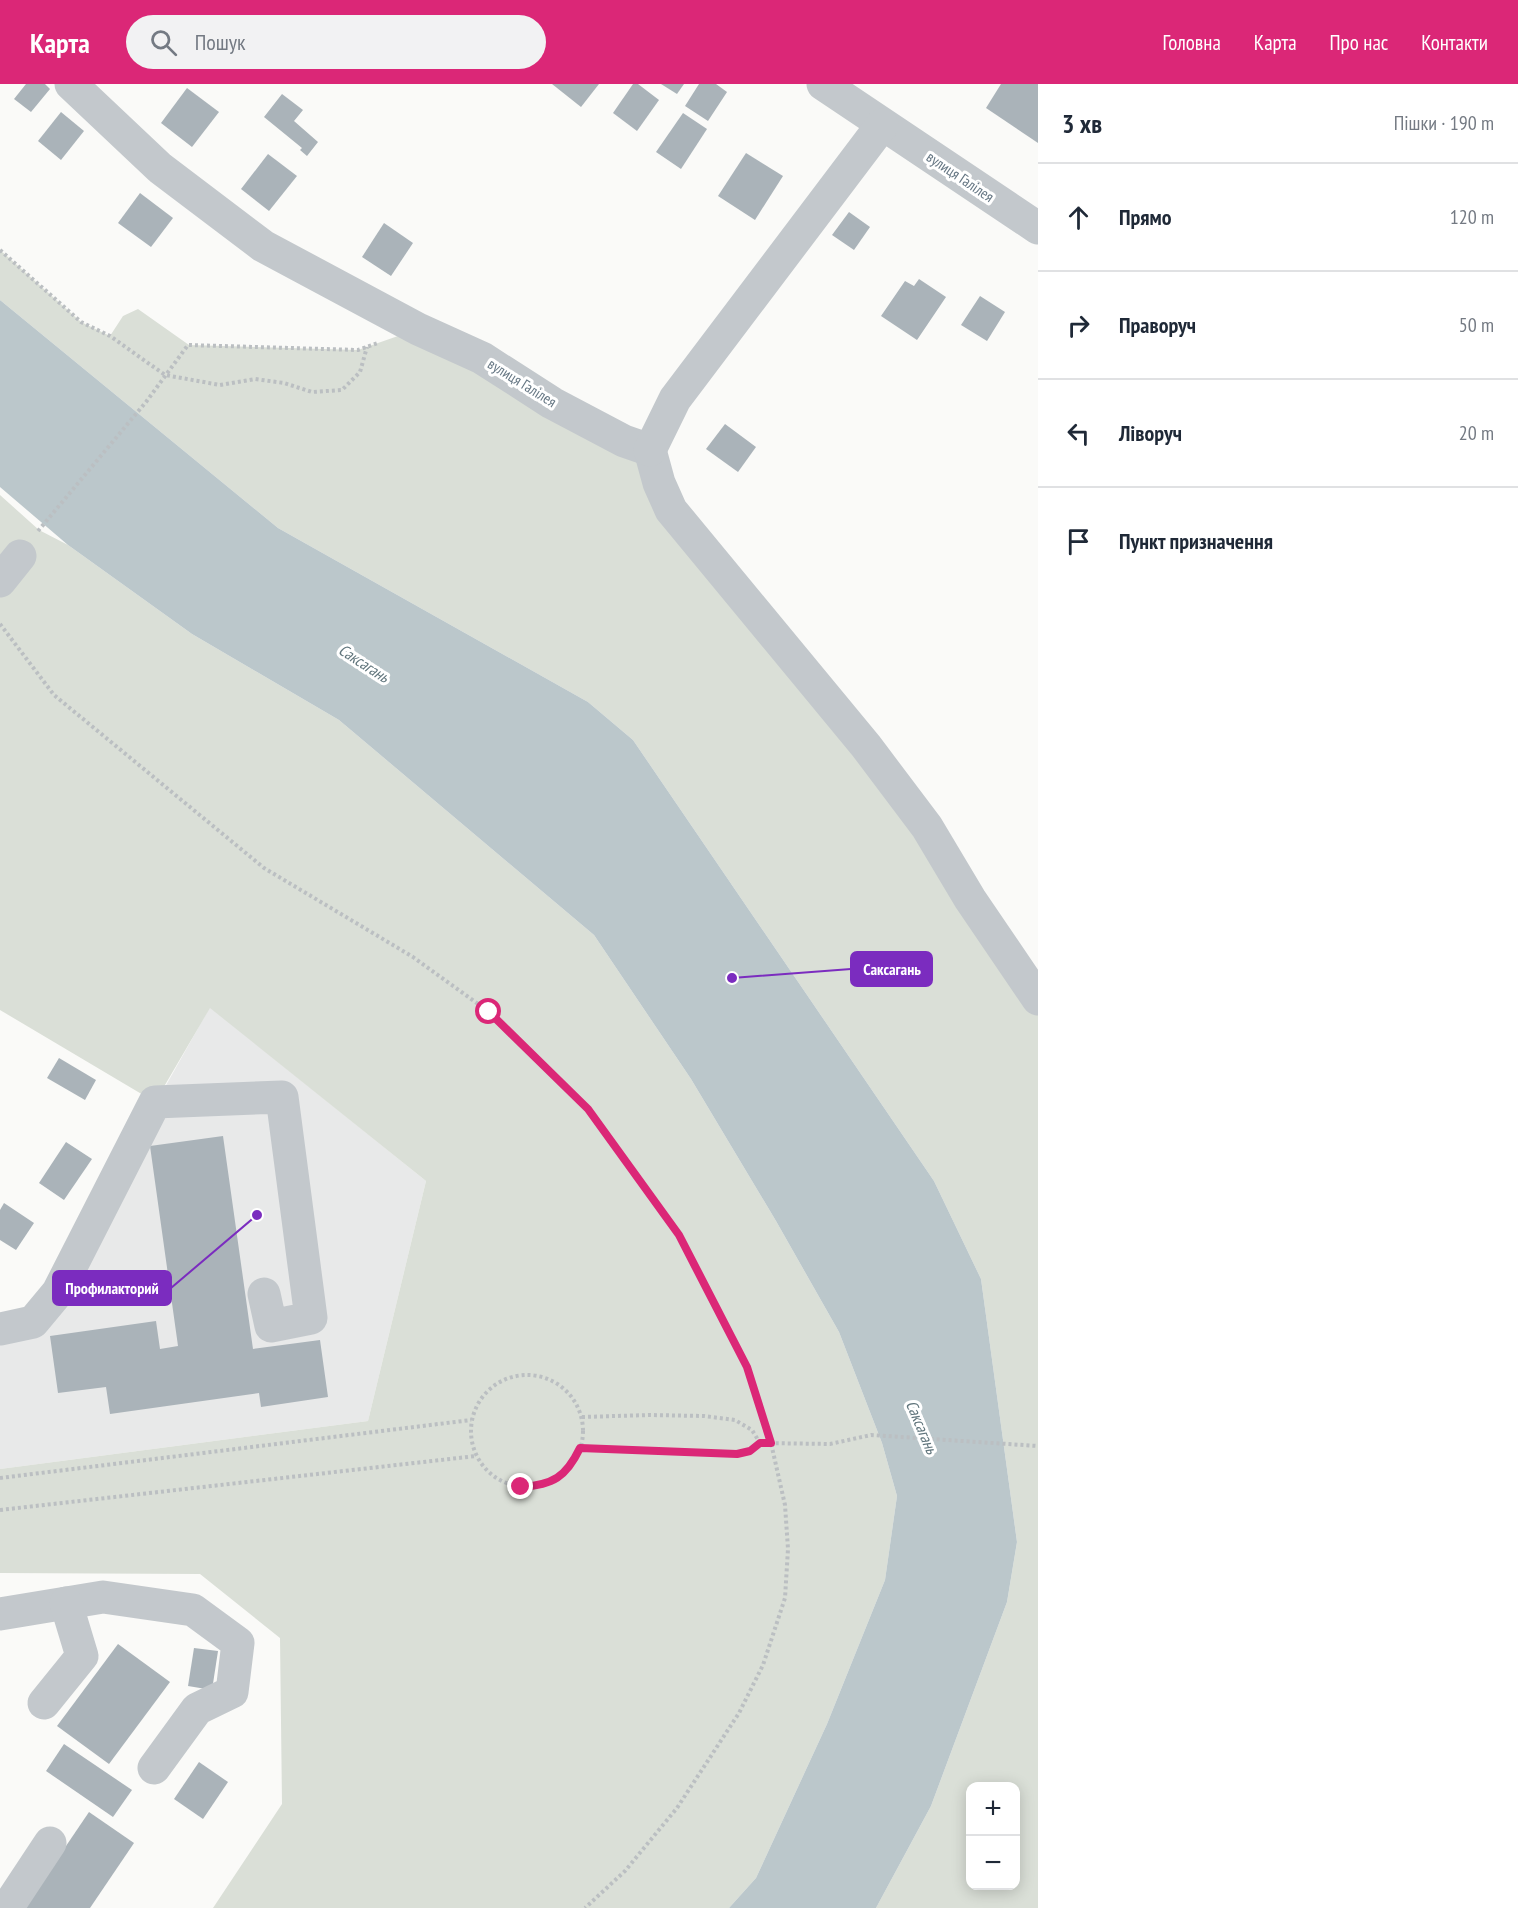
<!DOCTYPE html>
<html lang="uk">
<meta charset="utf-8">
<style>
:root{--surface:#fff;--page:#f2f2f3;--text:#1f2937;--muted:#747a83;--line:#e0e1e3;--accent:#db2777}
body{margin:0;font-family:"PT Sans Narrow",sans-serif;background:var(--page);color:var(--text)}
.controls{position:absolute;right:18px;bottom:18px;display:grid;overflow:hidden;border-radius:12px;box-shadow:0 3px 15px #0003}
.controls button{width:54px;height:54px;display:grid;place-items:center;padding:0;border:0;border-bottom:2px solid var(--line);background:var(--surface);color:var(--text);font:30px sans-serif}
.stop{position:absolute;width:18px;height:18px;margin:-14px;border:4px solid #db2777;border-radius:50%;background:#fff}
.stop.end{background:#db2777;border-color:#fff;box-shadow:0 2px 6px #0008}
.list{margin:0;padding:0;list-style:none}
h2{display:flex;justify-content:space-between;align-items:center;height:78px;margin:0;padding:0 24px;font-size:26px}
h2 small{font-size:20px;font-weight:400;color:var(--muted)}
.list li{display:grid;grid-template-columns:39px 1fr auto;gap:18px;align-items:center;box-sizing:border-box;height:108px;padding:0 24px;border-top:2px solid var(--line)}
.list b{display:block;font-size:22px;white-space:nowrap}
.list em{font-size:20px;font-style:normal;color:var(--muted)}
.icon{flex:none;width:33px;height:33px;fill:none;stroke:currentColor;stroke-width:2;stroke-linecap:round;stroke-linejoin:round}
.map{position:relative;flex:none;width:1038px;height:1824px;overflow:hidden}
header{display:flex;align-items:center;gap:36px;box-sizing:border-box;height:84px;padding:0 30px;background:var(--accent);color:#fff}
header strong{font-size:28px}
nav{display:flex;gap:33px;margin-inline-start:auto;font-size:21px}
.search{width:420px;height:54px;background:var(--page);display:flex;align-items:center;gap:15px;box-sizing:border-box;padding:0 21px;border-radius:33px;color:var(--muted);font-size:22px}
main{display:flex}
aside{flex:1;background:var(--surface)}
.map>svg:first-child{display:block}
.built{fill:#e8e9e9}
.green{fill:#dadfd7;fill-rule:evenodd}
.water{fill:#bbc7cb}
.building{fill:#aab3b9}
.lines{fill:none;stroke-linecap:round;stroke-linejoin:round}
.path{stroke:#bbbfc2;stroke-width:4;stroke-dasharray:3 3;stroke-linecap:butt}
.minor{stroke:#c3c8cc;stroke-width:33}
.route{stroke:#db2777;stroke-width:8}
.labels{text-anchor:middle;stroke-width:6;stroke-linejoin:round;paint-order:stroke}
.street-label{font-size:15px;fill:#657683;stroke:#fff}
.water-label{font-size:16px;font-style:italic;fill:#60757c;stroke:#fff}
.leader{fill:none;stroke:#7b2cbf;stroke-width:2}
.callout-dot{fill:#7b2cbf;stroke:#fff;stroke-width:2}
.callout{fill:#7b2cbf;stroke:#7b2cbf;stroke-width:2}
.callout-label{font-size:16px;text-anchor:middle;font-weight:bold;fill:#fff}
</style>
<header>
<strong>Карта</strong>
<div class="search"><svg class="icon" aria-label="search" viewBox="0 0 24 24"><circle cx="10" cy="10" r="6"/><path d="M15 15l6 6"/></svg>Пошук</div>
<nav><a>Головна</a><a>Карта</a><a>Про нас</a><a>Контакти</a></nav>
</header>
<main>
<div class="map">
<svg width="1038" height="1824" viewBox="0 0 1038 1824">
<rect width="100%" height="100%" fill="#fafaf8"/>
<path class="built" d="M 210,923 L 426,1097 L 368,1337 L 0,1385 L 0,1245 L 33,1238 Z"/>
<g class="green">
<path d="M 0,166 L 81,238 L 110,252 L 123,232 L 138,225 L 189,261 L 358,266 L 418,245 L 624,357 L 659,399 L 1038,915 L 1038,1824 L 876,1824 L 931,1722 L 1007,1518 L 1017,1458 L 981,1195 L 934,1097 L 633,656 L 588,618 L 278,444 L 0,216 ZM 970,1702 L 1016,1702 L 1016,1802 L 970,1802 Z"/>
<path d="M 0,411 L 39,446 L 68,461 L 192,550 L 339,636 L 594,851 L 691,995 L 776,1137 L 839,1248 L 882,1359 L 897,1412 L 885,1496 L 827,1640 L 756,1794 L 729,1824 L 213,1824 L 282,1720 L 280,1554 L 200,1490 L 0,1489 L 0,1385 L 368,1337 L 426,1097 L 210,924 L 155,1018 L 0,926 Z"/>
</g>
<path class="water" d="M 0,216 L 278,444 L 588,618 L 633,656 L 934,1097 L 981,1195 L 1017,1458 L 1007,1518 L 931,1722 L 876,1824 L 729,1824 L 756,1794 L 827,1640 L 885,1496 L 897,1412 L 882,1359 L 839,1248 L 776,1137 L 691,995 L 594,851 L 339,636 L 192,550 L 68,461 L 0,403 Z"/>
<g class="building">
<path d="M 26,0 L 45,0 L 50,5 L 31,28 L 14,15 Z"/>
<path d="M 552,0 L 599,0 L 581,23 Z"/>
<path d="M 633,0 L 638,0 L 659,16 L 637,47 L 613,29 Z"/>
<path d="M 661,0 L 684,0 L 677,10 Z"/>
<path d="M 699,0 L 716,0 L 727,8 L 708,37 L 685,22 Z"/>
<path d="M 1001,0 L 1038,0 L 1038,59 L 986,24 Z"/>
<path d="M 187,4 L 219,28 L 192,63 L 161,39 Z"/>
<path d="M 282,10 L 303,26 L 294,37 L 318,58 L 307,72 L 300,66 L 302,64 L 264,33 Z"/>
<path d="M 61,28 L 84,47 L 61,76 L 38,57 Z"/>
<path d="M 683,29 L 707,45 L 681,85 L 656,68 Z"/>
<path d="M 746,69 L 783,92 L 755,136 L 718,112 Z"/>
<path d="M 268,70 L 297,92 L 269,127 L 241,105 Z"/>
<path d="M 140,109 L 173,134 L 151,163 L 118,139 Z"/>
<path d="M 849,128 L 870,143 L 854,166 L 832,151 Z"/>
<path d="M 384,139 L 413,159 L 391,192 L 362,173 Z"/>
<path d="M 919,195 L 946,213 L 917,256 L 881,232 L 905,197 L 914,202 Z"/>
<path d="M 980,212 L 1005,228 L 987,257 L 961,241 Z"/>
<path d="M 725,340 L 756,363 L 738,388 L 706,365 Z"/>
<path d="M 59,974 L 96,996 L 85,1016 L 47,994 Z"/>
<path d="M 223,1052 L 253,1265 L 320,1256 L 328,1313 L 261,1323 L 259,1309 L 110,1330 L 106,1303 L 58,1309 L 50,1252 L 156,1237 L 160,1265 L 178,1262 L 150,1062 Z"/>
<path d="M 66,1058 L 92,1075 L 64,1116 L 39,1099 Z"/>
<path d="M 4,1119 L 34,1139 L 16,1166 L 0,1156 L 0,1126 Z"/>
<path d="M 118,1560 L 170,1598 L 109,1680 L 57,1642 Z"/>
<path d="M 194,1564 L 218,1567 L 212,1606 L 188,1602 Z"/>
<path d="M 64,1660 L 132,1706 L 113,1733 L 46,1687 Z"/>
<path d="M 199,1678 L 228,1698 L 203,1735 L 174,1715 Z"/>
<path d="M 89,1728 L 134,1759 L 90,1824 L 24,1824 Z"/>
</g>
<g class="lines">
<g class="path">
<path d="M 0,166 L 81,238 L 110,252 L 165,291 L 220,301 L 255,295 L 284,299 L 312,308 L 342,306 L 360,288 L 367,263"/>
<path d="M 38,447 L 146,318 L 188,261 L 358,266 L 378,259"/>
<path d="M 0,540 L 54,611 L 264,784 L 413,873 L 489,928 L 588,1025 L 679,1151 L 747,1283 L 771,1359 L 785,1421 L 788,1465 L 785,1514 L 763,1581 L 739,1629 L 677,1724 L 625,1787 L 585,1824"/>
<circle cx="527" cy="1347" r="56"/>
<path d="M 582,1333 L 650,1331 L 704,1332 L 735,1336 L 752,1346 L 760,1359"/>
<path d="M 581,1364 L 737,1370 L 750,1367 L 760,1359 L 830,1360 L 871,1351 L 1038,1362"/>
<path d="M 0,1394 L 471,1336"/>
<path d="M 0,1426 L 476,1372"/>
</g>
<g class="minor">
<path d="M 71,0 L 160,84 L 263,162 L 418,245 L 482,274 L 552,319 L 624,357 L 650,366"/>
<path d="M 823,0 L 1038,144"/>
<path d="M 650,366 L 659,399 L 671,426 L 866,662 L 927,743 L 970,815 L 1038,915"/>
<path d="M 650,366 L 675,315 L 882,41"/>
<path d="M 0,497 L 20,472"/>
<path d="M 0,1245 L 33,1238 L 58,1208 L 155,1018 L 282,1013 L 311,1234 L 271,1242 L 264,1210"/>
<path d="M 0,1530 L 103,1513 L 193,1526 L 238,1559 L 232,1608 L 197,1625 L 154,1684"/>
<path d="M 44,1619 L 82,1572 L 66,1519"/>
<path d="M 7,1824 L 50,1759"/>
</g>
</g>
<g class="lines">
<path class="route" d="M 489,928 L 588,1025 L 679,1151 L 747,1283 L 771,1359 L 760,1359 L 750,1367 L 737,1370 L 580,1364 C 566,1393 553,1401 521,1403"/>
</g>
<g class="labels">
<g class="street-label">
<text transform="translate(960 93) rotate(34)" y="5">вулиця Галілея</text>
<text transform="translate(522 299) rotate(32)" y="5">вулиця Галілея</text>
</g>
<g class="water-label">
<text transform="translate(364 579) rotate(33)" y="6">Саксагань</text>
<text transform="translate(922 1343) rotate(67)" y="6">Саксагань</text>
</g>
</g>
<path class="leader" d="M732 894L851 885M257 1131L171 1204"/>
<g class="callout-dot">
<circle cx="732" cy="894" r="6"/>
<circle cx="257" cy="1131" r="6"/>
</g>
<g class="callout">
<rect x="851" y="868" width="81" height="34" rx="6"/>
<rect x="53" y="1187" width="118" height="34" rx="6"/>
</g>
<g class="callout-label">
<text x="892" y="891">Саксагань</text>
<text x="112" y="1210">Профилакторий</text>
</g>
</svg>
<div class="controls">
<button>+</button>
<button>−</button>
</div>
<div class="stop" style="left:489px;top:928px"></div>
<div class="stop end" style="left:521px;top:1403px"></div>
</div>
<aside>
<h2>3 хв<small>Пішки · 190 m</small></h2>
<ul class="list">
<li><svg class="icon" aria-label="ahead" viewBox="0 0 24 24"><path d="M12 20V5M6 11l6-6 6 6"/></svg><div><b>Прямо</b></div><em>120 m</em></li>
<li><svg class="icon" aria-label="right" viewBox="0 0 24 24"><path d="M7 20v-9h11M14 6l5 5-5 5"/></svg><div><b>Праворуч</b></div><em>50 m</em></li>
<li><svg class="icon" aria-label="left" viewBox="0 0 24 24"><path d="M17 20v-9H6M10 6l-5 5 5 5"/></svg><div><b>Ліворуч</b></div><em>20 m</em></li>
<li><svg class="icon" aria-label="arrive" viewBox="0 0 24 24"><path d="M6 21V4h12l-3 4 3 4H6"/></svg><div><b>Пункт призначення</b></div></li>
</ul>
</aside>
</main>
